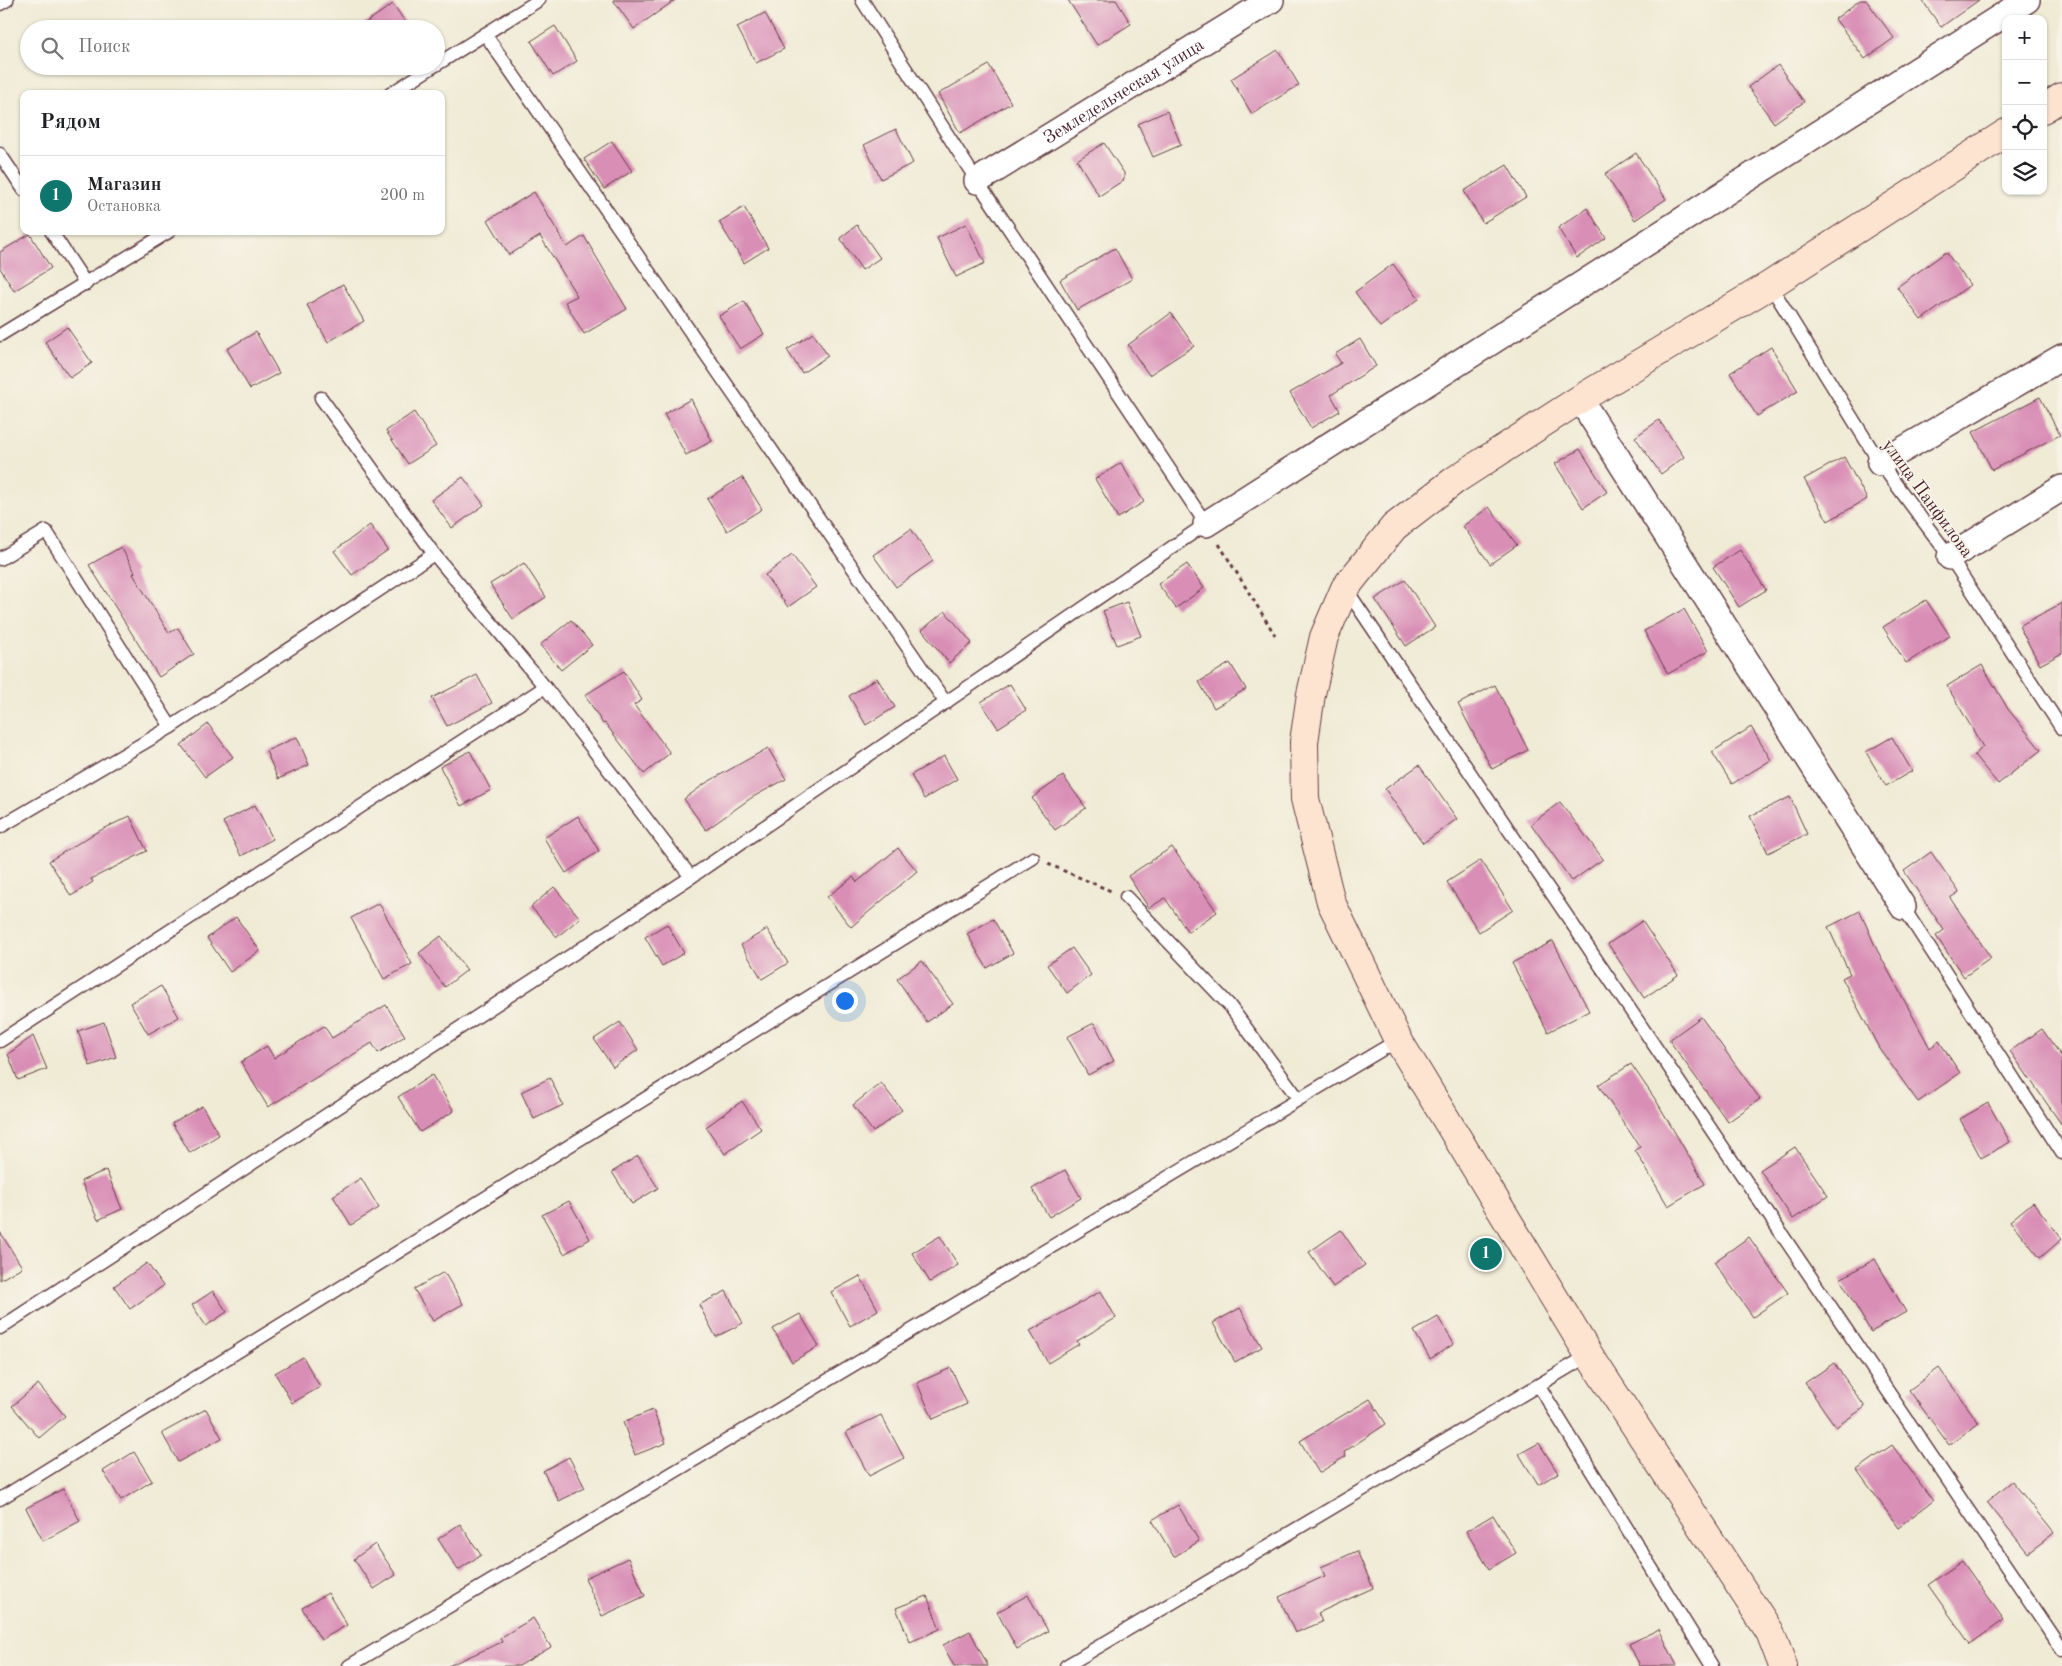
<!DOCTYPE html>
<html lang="ru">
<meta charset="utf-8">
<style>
:root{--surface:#fff;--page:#f6f6f6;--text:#202124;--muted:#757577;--line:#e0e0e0;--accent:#0f766e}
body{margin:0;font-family:"Old Standard TT",serif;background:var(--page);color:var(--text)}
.controls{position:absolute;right:15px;top:15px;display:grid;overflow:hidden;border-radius:10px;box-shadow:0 1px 4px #0004}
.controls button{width:45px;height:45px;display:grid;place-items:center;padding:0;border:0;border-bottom:1px solid var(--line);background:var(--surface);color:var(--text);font:25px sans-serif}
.you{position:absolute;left:844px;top:1000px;width:18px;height:18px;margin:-12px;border:4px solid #fff;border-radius:50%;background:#1a73e8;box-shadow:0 0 0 8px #1a73e833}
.badge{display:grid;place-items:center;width:32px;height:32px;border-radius:50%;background:var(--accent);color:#fff;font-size:16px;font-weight:700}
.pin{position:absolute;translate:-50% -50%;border:2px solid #fff;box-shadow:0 1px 5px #0006}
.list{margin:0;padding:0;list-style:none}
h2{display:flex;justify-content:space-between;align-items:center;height:65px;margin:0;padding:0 20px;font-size:21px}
h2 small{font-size:16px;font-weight:400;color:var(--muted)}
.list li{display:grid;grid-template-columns:32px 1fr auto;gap:15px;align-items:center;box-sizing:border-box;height:80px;padding:0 20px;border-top:1px solid var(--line)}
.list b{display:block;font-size:19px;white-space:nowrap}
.list p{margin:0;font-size:16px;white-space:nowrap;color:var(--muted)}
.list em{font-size:16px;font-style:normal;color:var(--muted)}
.icon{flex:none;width:28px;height:28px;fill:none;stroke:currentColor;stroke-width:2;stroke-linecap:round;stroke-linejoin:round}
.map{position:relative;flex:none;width:2062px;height:1666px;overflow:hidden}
.search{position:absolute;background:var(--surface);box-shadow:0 1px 4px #0004;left:20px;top:20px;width:425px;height:55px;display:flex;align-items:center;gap:12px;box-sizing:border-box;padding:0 18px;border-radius:28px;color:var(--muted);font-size:19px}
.panel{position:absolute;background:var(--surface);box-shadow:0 1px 4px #0004;left:20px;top:90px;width:425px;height:145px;border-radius:10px}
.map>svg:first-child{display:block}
.building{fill:#d98eb6}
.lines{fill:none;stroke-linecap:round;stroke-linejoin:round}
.lane-casing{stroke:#633e44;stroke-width:15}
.street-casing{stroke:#633e44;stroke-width:28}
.secondary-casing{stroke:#633e44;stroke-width:30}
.path{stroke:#633e44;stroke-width:3;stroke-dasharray:4 4;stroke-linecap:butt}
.lane{stroke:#fff;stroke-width:12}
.street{stroke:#fff;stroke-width:25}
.secondary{stroke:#fde4d1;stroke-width:28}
.labels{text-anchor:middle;stroke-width:4;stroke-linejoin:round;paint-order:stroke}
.street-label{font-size:18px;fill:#4a1f2b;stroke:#f7f3e8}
</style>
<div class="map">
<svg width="2062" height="1666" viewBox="0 0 2062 1666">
<rect width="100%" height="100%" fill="#f7f3e8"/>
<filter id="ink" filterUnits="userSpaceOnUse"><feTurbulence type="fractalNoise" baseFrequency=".02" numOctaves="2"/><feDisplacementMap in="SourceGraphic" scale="10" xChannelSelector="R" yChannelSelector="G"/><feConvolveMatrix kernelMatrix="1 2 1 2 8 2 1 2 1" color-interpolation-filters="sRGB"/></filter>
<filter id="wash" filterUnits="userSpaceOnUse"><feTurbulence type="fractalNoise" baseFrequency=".0096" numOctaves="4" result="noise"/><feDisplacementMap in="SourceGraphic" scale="20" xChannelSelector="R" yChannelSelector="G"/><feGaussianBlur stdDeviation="1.12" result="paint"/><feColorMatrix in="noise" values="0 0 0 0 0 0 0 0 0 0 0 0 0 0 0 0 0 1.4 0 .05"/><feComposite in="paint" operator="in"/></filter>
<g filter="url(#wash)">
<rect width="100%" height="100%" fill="#f0ebd5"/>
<g id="blocks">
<g class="building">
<path d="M 613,0 L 675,0 L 634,29 Z"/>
<path d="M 1068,0 L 1116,0 L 1131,24 L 1097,45 Z"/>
<path d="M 1860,0 L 1866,0 L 1894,38 L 1865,59 L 1835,19 Z"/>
<path d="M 1922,0 L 1979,0 L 1941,27 Z"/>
<path d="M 393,4 L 410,29 L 356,29 Z"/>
<path d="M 765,13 L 784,49 L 756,63 L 737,27 Z"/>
<path d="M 555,26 L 577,61 L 553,76 L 531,41 Z"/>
<path d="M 1278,50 L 1299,85 L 1252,114 L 1231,79 Z"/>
<path d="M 989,65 L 1011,103 L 960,133 L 938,94 Z"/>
<path d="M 1778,65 L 1804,102 L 1774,123 L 1748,87 Z"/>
<path d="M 1167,111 L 1181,145 L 1153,157 L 1138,124 Z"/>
<path d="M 896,129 L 913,163 L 881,179 L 864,145 Z"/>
<path d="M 612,141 L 632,171 L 604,189 L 584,159 Z"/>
<path d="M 1104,143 L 1124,173 L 1124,180 L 1099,196 L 1077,160 Z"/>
<path d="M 1636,153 L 1666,199 L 1635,220 L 1605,174 Z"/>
<path d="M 1507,165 L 1526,197 L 1483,223 L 1464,191 Z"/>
<path d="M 534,192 L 567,247 L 584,236 L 627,309 L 584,334 L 565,302 L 577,296 L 540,236 L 509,255 L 488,220 Z"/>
<path d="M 744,207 L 768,248 L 744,263 L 719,222 Z"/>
<path d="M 1587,208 L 1606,238 L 1577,258 L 1558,228 Z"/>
<path d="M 966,224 L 985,263 L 956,277 L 937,238 Z"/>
<path d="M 857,225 L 880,258 L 862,270 L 840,238 Z"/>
<path d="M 30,234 L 51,268 L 14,291 L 0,268 L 0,252 Z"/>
<path d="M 1115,248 L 1132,279 L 1077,310 L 1060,280 Z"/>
<path d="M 1946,252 L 1970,285 L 1921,320 L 1897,287 Z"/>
<path d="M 1393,264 L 1419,299 L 1380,327 L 1355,292 Z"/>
<path d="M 343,284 L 364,321 L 328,342 L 307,305 Z"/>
<path d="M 744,301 L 764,334 L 740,349 L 719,316 Z"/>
<path d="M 1171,313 L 1194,346 L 1149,375 L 1128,345 Z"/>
<path d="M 67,327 L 92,363 L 70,378 L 45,342 Z"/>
<path d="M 256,332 L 279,373 L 250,389 L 227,349 Z"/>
<path d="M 813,333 L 828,356 L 802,373 L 787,350 Z"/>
<path d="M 1360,339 L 1376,366 L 1331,395 L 1340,411 L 1311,428 L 1290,393 L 1341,363 L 1335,354 Z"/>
<path d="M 1771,347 L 1798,391 L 1757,416 L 1730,373 Z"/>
<path d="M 2040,397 L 2060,435 L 1992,470 L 1973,432 Z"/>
<path d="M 691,399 L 712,441 L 686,455 L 664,414 Z"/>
<path d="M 414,412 L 436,446 L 408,464 L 386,431 Z"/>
<path d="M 1659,420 L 1684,457 L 1661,474 L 1635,437 Z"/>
<path d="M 1580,449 L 1607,492 L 1583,508 L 1555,464 Z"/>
<path d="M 1844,457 L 1867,499 L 1828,521 L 1804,479 Z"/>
<path d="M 1121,463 L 1144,502 L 1118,518 L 1095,479 Z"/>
<path d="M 463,477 L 484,505 L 452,528 L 431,500 Z"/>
<path d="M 742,477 L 762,509 L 727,531 L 707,499 Z"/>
<path d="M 1489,507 L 1517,545 L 1490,564 L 1463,526 Z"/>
<path d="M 370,525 L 388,550 L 352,575 L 334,551 Z"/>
<path d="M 911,529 L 933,561 L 896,587 L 873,555 Z"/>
<path d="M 121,547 L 135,572 L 133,574 L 169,633 L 178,628 L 194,654 L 159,677 L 89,565 Z"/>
<path d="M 1740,550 L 1766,590 L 1739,607 L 1713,567 Z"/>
<path d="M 792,555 L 816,587 L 788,607 L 765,575 Z"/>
<path d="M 524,563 L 546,597 L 513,619 L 490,584 Z"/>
<path d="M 1187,564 L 1204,588 L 1176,608 L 1158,584 Z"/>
<path d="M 1405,580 L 1435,627 L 1406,646 L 1375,599 Z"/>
<path d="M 1926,600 L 1950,636 L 1906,663 L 1883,627 Z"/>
<path d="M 1127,602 L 1141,636 L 1117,645 L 1103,611 Z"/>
<path d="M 2062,603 L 2062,653 L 2040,665 L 2019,626 Z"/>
<path d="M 1684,609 L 1708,651 L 1668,674 L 1644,631 Z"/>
<path d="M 945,611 L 972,643 L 949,663 L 922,630 Z"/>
<path d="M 571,620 L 592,645 L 561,670 L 540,645 Z"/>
<path d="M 1230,663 L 1246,689 L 1214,708 L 1199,682 Z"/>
<path d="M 1982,665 L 2008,709 L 2041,750 L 1998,784 L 1974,755 L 1983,747 L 1947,686 Z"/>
<path d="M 624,671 L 642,700 L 634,705 L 670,753 L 644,774 L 605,723 L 603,724 L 585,695 Z"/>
<path d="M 477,675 L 492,703 L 447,726 L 432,698 Z"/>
<path d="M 877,678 L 895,707 L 866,725 L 849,696 Z"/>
<path d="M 1010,684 L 1026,710 L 998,728 L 981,702 Z"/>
<path d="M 1495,685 L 1528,750 L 1492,769 L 1458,704 Z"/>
<path d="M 208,724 L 233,757 L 205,777 L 181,745 Z"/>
<path d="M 1751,727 L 1771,760 L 1732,784 L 1712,752 Z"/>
<path d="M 297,737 L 309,765 L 278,779 L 266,751 Z"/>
<path d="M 1892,737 L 1912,771 L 1886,786 L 1866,752 Z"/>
<path d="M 768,748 L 786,779 L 751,798 L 706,830 L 684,799 L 706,783 Z"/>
<path d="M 470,751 L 491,790 L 461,806 L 440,767 Z"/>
<path d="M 944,756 L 957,779 L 924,799 L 911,775 Z"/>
<path d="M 1419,765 L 1457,819 L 1423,843 L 1385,789 Z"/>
<path d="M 1063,776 L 1086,808 L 1055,830 L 1032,798 Z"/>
<path d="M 1790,797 L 1807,834 L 1768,853 L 1750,816 Z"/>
<path d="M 1560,802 L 1603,859 L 1572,881 L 1531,824 Z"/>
<path d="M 255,805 L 273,839 L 241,856 L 223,822 Z"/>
<path d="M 130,816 L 147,851 L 91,879 L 93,882 L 71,896 L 49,861 L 95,833 Z"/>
<path d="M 578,816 L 599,851 L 566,873 L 544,838 Z"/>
<path d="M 1172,847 L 1217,912 L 1188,932 L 1165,898 L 1149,908 L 1128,876 Z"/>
<path d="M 898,848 L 917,871 L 851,927 L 827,897 L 853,877 L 857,882 Z"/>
<path d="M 1931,852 L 1959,892 L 1950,898 L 1991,958 L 1964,977 L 1936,936 L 1944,930 L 1904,871 Z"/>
<path d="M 1481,860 L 1513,910 L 1479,932 L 1447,882 Z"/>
<path d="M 554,887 L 580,918 L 557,937 L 531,907 Z"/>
<path d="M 379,903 L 412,964 L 384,979 L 351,918 Z"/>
<path d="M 1860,911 L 1876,948 L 1930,1048 L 1939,1041 L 1960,1073 L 1918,1102 L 1879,1048 L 1842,978 L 1850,974 L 1828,927 Z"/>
<path d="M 236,917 L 260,951 L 230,972 L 207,938 Z"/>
<path d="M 993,919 L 1013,953 L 987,968 L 967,934 Z"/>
<path d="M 1642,921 L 1678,975 L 1644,998 L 1608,944 Z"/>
<path d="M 667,924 L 684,953 L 662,966 L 645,937 Z"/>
<path d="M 767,929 L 788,963 L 762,979 L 741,945 Z"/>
<path d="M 441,936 L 467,970 L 445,987 L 419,953 Z"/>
<path d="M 1553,941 L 1589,1011 L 1548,1032 L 1512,963 Z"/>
<path d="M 1072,948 L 1091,975 L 1067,993 L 1047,965 Z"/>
<path d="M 922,961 L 953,1004 L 927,1022 L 897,979 Z"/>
<path d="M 161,986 L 179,1017 L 148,1034 L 130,1003 Z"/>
<path d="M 386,1005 L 405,1036 L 378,1053 L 372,1043 L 268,1107 L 241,1062 L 267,1046 L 274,1058 L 324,1026 L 332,1038 Z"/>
<path d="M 1701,1017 L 1760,1099 L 1728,1122 L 1669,1040 Z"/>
<path d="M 104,1022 L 116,1057 L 90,1066 L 78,1031 Z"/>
<path d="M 620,1022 L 638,1050 L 613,1067 L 594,1039 Z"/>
<path d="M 1094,1023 L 1114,1061 L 1088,1075 L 1067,1037 Z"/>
<path d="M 2042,1029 L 2062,1057 L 2062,1125 L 2010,1051 Z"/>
<path d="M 33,1036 L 47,1069 L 18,1080 L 8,1054 Z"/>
<path d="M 1631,1064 L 1657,1102 L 1705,1184 L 1668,1206 L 1635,1150 L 1640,1147 L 1598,1085 Z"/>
<path d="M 432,1075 L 454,1111 L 420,1132 L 398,1097 Z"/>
<path d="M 550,1078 L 563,1105 L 534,1119 L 521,1092 Z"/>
<path d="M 881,1083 L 902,1110 L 873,1132 L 853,1105 Z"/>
<path d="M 742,1101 L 761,1129 L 725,1154 L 706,1127 Z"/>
<path d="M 1988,1103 L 2010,1142 L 1981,1158 L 1960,1119 Z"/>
<path d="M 202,1106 L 219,1135 L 190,1153 L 172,1123 Z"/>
<path d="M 1795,1147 L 1828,1196 L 1793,1219 L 1760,1170 Z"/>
<path d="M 638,1156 L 658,1188 L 632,1204 L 612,1172 Z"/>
<path d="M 106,1170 L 122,1209 L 98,1220 L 81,1181 Z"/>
<path d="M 1065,1170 L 1081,1198 L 1049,1217 L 1032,1189 Z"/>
<path d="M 361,1178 L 379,1208 L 351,1225 L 333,1196 Z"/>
<path d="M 569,1201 L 590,1239 L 564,1254 L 542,1215 Z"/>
<path d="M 2033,1202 L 2062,1239 L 2040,1258 L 2010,1221 Z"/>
<path d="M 1341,1230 L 1365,1265 L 1333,1287 L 1309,1252 Z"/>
<path d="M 0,1232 L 22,1267 L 0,1280 Z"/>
<path d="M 940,1236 L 958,1265 L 930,1282 L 912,1253 Z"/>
<path d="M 1749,1237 L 1788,1293 L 1753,1317 L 1714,1262 Z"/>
<path d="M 1875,1259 L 1906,1312 L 1871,1332 L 1840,1279 Z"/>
<path d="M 147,1263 L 163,1286 L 130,1309 L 114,1286 Z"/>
<path d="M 444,1272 L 463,1304 L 433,1321 L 414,1289 Z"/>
<path d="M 860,1276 L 878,1310 L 850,1326 L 831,1292 Z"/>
<path d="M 213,1291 L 227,1312 L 206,1326 L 192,1305 Z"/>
<path d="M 726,1291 L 743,1323 L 716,1337 L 699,1305 Z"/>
<path d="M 1101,1291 L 1116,1318 L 1077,1341 L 1079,1344 L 1048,1363 L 1030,1331 Z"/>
<path d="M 1240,1308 L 1262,1347 L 1235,1362 L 1213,1323 Z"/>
<path d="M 800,1314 L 819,1346 L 792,1362 L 773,1329 Z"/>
<path d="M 1438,1317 L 1454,1344 L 1430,1359 L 1414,1331 Z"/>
<path d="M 303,1357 L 320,1387 L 292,1403 L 275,1373 Z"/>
<path d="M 1834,1363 L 1865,1407 L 1836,1427 L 1805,1383 Z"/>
<path d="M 951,1368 L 967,1404 L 933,1419 L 917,1383 Z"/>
<path d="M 1939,1368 L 1979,1423 L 1949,1445 L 1909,1390 Z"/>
<path d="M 38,1384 L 65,1416 L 39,1438 L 12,1406 Z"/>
<path d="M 1370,1399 L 1386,1424 L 1344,1452 L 1346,1456 L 1319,1473 L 1300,1441 Z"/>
<path d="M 206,1409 L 222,1438 L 178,1462 L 162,1433 Z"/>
<path d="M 653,1410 L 666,1443 L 635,1455 L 623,1422 Z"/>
<path d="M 881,1415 L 904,1458 L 869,1476 L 846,1432 Z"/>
<path d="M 1539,1443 L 1558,1473 L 1538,1485 L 1519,1454 Z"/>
<path d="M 1892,1445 L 1933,1501 L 1898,1527 L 1857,1470 Z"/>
<path d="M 134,1452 L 152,1481 L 121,1500 L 103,1471 Z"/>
<path d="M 569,1457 L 585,1488 L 559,1501 L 543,1471 Z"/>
<path d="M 2012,1481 L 2054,1533 L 2028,1553 L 1987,1502 Z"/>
<path d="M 63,1489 L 80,1521 L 43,1541 L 26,1508 Z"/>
<path d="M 1178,1505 L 1199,1541 L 1174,1557 L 1152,1520 Z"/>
<path d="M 1493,1515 L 1516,1553 L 1489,1569 L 1466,1531 Z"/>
<path d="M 460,1524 L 481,1555 L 458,1570 L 438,1539 Z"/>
<path d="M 375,1544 L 396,1575 L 374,1589 L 354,1559 Z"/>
<path d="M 1357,1551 L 1373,1588 L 1318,1613 L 1322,1622 L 1295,1633 L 1279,1597 L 1325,1576 L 1321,1567 Z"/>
<path d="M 628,1558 L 645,1596 L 602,1616 L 585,1578 Z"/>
<path d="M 1962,1561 L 2004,1620 L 1970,1644 L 1928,1585 Z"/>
<path d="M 328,1593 L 347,1625 L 321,1640 L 302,1608 Z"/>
<path d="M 1028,1595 L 1048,1631 L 1017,1649 L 997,1612 Z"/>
<path d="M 927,1596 L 940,1629 L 910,1642 L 896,1608 Z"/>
<path d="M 533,1618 L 551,1647 L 519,1666 L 448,1666 L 502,1642 L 500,1638 Z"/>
<path d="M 1659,1629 L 1677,1666 L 1640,1666 L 1629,1644 Z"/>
<path d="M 970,1631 L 988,1666 L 954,1666 L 943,1645 Z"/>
</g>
</g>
</g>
<g filter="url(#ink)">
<use href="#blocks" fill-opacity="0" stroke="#633e44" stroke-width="1"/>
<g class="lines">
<g class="lane-casing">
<g id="lane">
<path d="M 0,4 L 7,0"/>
<path d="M 485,34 L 946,703"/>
<path d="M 436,65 L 539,0"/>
<path d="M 390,94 L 434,66"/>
<path d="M 0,154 L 24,190"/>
<path d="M 51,231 L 86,284"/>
<path d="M 1770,285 L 1880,463 L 1950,557 L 2062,729"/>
<path d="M 0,335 L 170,231"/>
<path d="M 321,398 L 434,554 L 545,687 L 691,877"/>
<path d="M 0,559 L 46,531 L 171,727"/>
<path d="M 1346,589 L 2062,1649"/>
<path d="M 0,827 L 171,727 L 434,554"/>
<path d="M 1126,897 L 1229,1005 L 1298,1098"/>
<path d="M 1903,907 L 2062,1153"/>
<path d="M 0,1041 L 545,687"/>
<path d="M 0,1328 L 691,877 L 1206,524 L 977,181 L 862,0"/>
<path d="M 1539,1386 L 1712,1666"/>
<path d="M 0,1499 L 1033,858"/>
<path d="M 349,1666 L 1398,1040"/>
<path d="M 1066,1666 L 1589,1355"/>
</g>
</g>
<g class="street-casing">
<g id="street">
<path id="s1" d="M 977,181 L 1271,0"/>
<path d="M 1580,399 L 1903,907"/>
<path d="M 1880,463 L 2062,357"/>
<path d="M 1206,524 L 2027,0"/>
<path d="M 1950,557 L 2062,488"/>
</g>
</g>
<g class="secondary-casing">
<g id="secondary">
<path d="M 2043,109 L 2062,97"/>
<path d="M 1783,1666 L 1770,1632 L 1589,1355 L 1398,1040 L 1331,902 L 1305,799 L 1304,742 L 1311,694 L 1324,637 L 1345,588 L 1394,527 L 1455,480 L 1580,399 L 1770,285 L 2006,133"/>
</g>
</g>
<g class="path">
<path d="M 1219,544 L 1275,635"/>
<path d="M 1048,864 L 1111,891"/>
</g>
<use href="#lane" class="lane"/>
<use href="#street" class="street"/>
<use href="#secondary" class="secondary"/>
</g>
</g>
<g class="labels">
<g class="street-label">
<text dy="6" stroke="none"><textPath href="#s1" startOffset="172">Земледельческая улица</textPath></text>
<text transform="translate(1928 498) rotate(54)" y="6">улица Панфилова</text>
</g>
</g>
</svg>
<div class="controls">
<button>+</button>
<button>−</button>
<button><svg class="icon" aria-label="locate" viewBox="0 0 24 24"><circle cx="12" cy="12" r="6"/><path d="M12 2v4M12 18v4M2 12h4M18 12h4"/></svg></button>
<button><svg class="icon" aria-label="layers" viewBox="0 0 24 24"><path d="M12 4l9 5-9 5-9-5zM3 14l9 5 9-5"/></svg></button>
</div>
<div class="you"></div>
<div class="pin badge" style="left:1486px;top:1254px">1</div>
<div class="search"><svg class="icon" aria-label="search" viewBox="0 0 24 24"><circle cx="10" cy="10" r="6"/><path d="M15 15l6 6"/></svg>Поиск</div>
<section class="panel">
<h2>Рядом<small></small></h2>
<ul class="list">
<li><span class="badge">1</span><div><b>Магазин</b><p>Остановка</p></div><em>200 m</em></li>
</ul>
</section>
</div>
